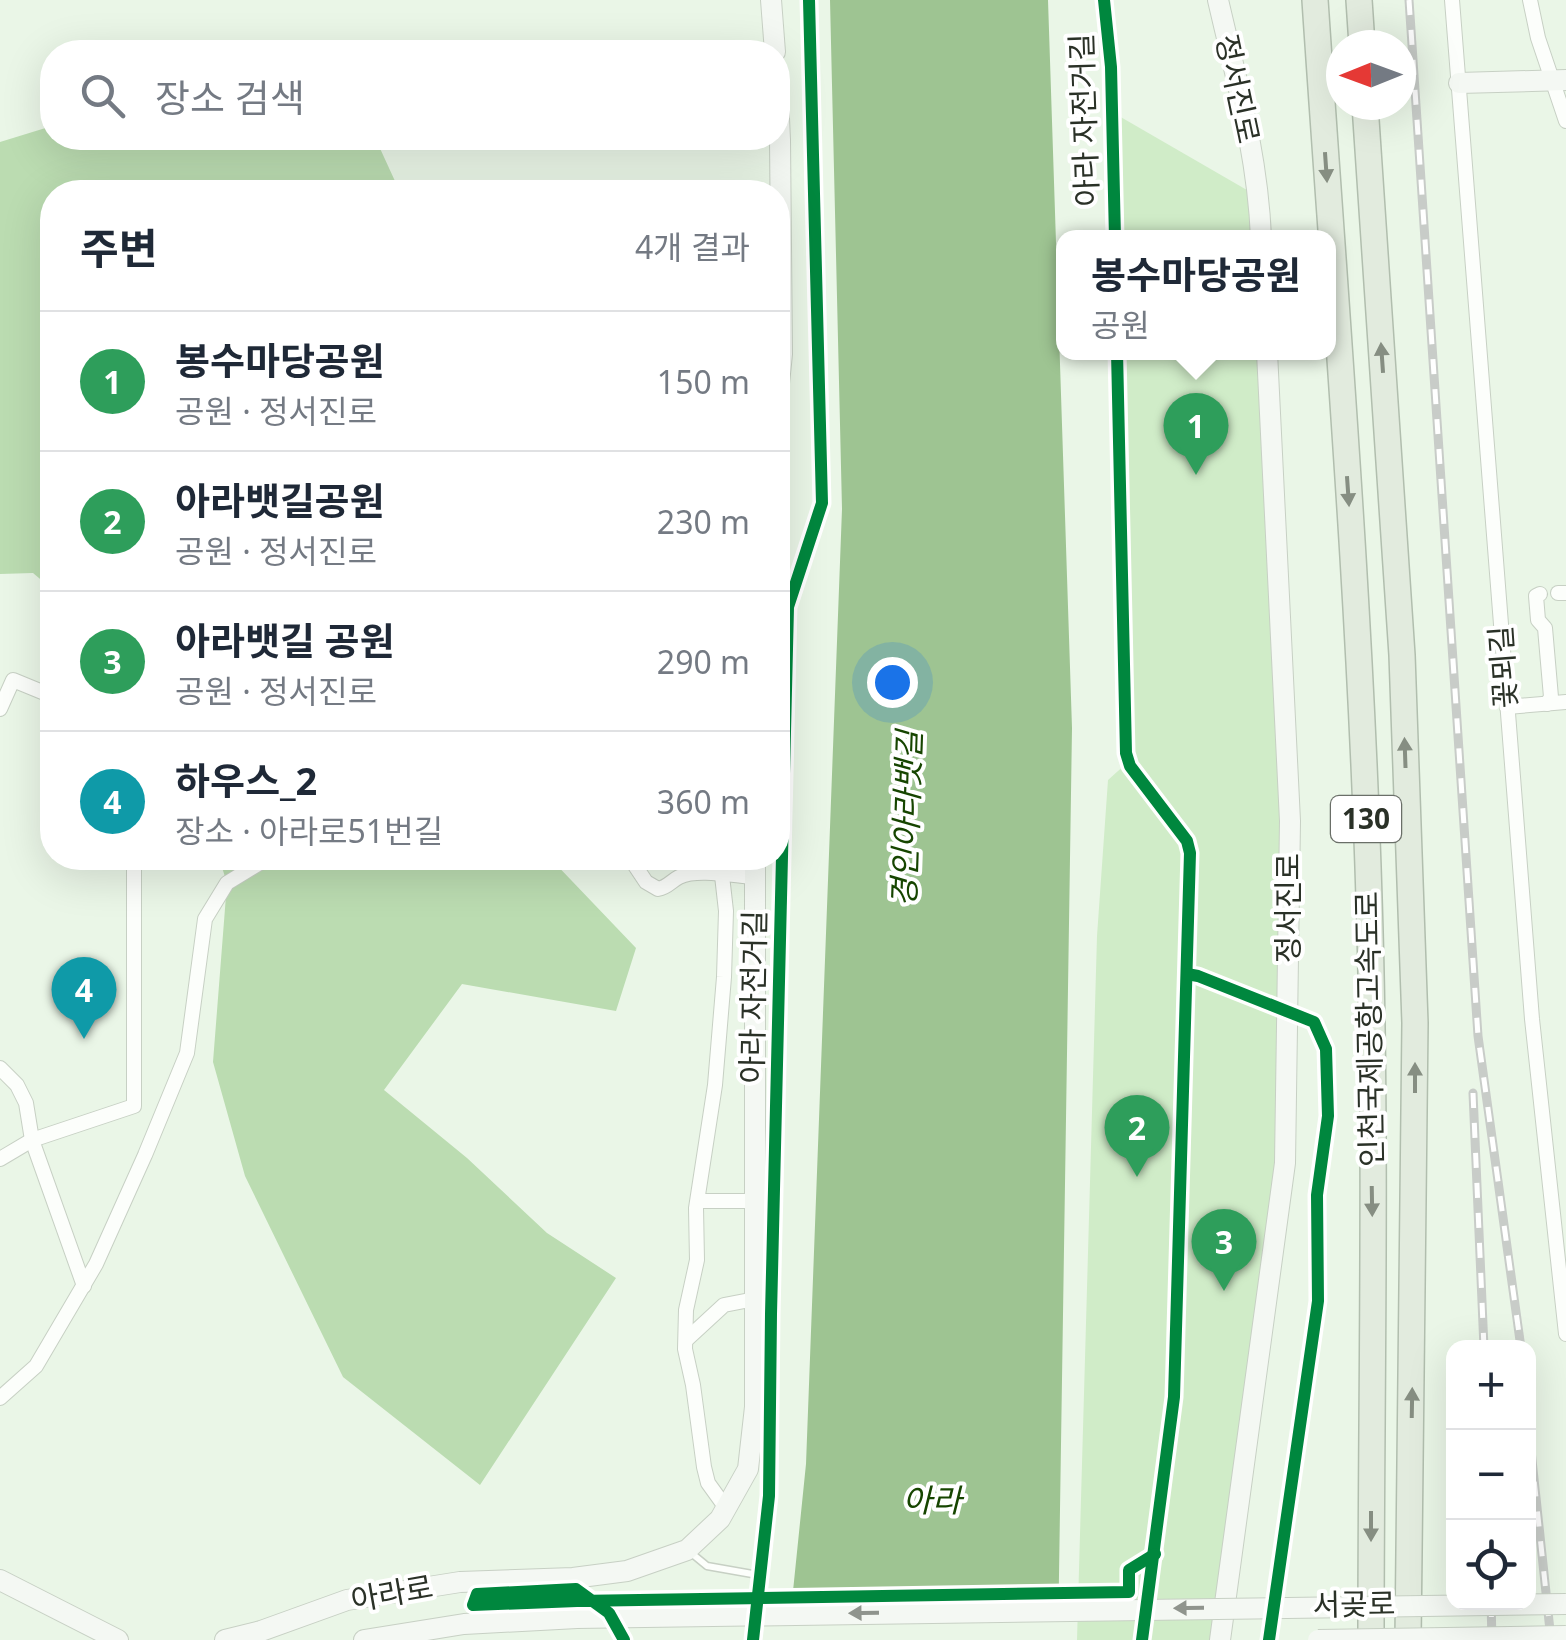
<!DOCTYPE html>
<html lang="ko">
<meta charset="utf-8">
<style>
:root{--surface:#fff;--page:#f2f2f3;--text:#1f2937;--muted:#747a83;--line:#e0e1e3;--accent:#db2777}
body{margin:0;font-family:"Noto Sans","Noto Sans KR",sans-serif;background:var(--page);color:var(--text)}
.controls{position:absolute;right:30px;bottom:30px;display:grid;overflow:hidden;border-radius:20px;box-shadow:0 10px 40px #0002}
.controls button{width:90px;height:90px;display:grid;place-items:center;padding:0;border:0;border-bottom:2px solid var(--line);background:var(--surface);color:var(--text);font:50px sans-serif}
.compass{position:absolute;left:1326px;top:30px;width:90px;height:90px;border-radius:50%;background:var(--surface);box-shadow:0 10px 40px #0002;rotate:269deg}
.you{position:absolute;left:892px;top:682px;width:35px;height:35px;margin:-25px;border:8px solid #fff;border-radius:50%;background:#1a73e8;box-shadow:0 0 0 15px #1a73e833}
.badge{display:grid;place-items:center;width:65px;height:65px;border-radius:50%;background:var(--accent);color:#fff;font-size:32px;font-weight:700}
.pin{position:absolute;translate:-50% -82px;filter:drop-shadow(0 2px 5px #0008)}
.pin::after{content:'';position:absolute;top:52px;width:35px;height:30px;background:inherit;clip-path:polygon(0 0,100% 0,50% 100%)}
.popup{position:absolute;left:1056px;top:230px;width:280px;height:130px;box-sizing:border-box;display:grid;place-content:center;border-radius:20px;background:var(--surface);filter:drop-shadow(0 2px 8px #0005);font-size:32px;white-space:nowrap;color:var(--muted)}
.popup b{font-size:38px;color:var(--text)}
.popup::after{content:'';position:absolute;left:50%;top:100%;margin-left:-20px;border:20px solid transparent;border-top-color:var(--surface)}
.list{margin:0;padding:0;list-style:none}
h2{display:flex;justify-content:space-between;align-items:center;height:130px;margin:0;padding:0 40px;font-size:42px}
h2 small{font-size:32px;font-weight:400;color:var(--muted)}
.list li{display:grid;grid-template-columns:65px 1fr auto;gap:30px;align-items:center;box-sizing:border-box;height:140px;padding:0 40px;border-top:2px solid var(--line)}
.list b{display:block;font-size:38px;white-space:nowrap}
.list p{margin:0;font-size:32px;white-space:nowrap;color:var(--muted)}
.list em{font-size:32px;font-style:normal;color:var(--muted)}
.icon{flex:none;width:55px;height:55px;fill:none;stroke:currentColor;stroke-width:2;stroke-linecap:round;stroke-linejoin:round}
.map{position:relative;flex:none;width:1566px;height:1640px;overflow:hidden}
.search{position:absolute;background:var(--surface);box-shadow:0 10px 40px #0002;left:40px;top:40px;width:750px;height:110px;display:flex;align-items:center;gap:25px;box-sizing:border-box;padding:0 35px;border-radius:40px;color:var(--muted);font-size:38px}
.panel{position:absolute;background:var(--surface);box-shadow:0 10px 40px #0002;left:40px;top:180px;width:750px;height:690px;border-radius:40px}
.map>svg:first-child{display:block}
.green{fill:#d0ecc8}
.forest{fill:#bbdcb1}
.water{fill:#9ec492}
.pier{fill:#eaf6e7}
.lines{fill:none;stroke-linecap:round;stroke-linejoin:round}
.lane-casing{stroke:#c7d0c4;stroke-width:9}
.street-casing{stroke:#c7d0c4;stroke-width:16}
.secondary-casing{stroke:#c7d0c4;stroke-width:22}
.highway-casing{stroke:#b1beae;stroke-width:28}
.lane{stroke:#fcfefb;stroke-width:6}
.street{stroke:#fcfefb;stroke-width:14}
.secondary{stroke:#f4f8f3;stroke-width:20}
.highway{stroke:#e2ebde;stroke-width:25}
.rail-casing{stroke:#c8ccc8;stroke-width:9}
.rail{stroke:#fff;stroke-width:5;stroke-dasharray:15;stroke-linecap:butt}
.secondary-bridge-casing{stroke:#c7d0c4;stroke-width:22;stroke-linecap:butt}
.secondary-bridge{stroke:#f4f8f3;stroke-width:20}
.cycleway-casing{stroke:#fff;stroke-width:19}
.cycleway{stroke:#00873e;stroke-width:12}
.oneway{fill:#868e82}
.oneway2{fill:#8f948d}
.labels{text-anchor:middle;stroke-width:8;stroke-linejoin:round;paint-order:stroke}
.shield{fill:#fff;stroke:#6a6f68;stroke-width:2.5}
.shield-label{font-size:28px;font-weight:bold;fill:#2a3127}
.street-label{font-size:30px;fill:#2a3127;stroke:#fff}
.water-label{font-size:32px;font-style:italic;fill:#164500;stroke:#fff}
</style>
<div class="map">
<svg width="1566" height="1640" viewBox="0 0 1566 1640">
<rect width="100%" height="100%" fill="#eaf6e7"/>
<g class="green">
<path d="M 1112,112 L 1259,197 L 1261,237 L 1115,237 Z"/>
<path d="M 1117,353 L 1267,353 L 1290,821 L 1285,1163 L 1220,1640 L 1077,1640 L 1097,936 L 1108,780 L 1128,762 Z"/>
</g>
<g class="forest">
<path d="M 52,126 L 52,138 L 364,138 L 378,144 L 400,192 L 52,192 L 52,589 L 33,573 L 0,574 L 0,142 Z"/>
<path d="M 219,858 L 550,858 L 636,948 L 616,1011 L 462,984 L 384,1090 L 467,1158 L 547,1233 L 616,1278 L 480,1485 L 343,1377 L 245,1176 L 213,1062 L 227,883 Z"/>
</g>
<path class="water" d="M 830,0 L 1048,0 L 1072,728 L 1058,1640 L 788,1640 L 806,1464 L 842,509 Z"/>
<path class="pier" d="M 1063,1589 L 1063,1640 L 783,1640 L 788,1592 Z"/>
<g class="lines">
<g class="lane-casing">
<path id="lane" d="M 690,1552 L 707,1566 L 758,1575"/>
</g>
<g class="street-casing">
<g id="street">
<path d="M 1452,0 L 1532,1019 L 1566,1334"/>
<path d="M 1530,0 L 1538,38 L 1566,121"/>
<path d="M 1558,593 L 1566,593"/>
<path d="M 1540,594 L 1536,596 L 1538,620 L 1545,628 L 1551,697 L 1547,704"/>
<path d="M 1507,707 L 1566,702"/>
<path d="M 0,709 L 13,680 L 52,696"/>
<path d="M 630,858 L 646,882 L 658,889 C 668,887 671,881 679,877 C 697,868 735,876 755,877"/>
<path d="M 720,858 L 726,911 L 724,977 L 715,1085 L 696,1208 L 697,1260 L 686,1310 L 685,1349 L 693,1385 L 704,1467 L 708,1483 L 726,1508"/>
<path d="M 0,1068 L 17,1085 L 26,1103 L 32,1140 L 84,1286"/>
<path d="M 0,1159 L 32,1140 L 134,1106 L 134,858"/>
<path d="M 698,1201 L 755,1201"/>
<path d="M 686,1340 L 724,1305 L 755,1299"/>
<path d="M 0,1398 L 36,1366 L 96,1264 L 145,1155 L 187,1053 L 205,919 L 227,883 L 268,858"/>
</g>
</g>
<g class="secondary-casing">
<g id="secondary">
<path d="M 771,0 L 775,52"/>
<path d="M 1218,0 C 1236,78 1258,157 1261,238"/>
<path d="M 1459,83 L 1566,80"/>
<path d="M 778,97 L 780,140 L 782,354 L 778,393"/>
<path d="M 0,1580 L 118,1640"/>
<path d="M 225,1640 L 261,1631 L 347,1600 L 460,1582 L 573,1578 L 627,1571 L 687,1550 L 720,1519 L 748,1469 L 755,1407 L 755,858"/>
<path d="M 364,1640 L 464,1624 L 577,1618"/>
<path d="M 1220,1640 L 1285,1163 L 1290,821 L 1267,352"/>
</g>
</g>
<g class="highway-casing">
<g id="highway">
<path d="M 1315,0 C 1335,299 1360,598 1369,898 C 1377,1145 1371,1393 1371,1640"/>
<path d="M 1359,0 L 1362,45"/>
<path d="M 1365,105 L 1402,655 L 1415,1023 L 1408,1640"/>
</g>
</g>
<use href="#lane" class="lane"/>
<use href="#street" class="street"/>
<use href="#secondary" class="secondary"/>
<use href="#highway" class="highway"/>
<g class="rail-casing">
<g id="rail">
<path d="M 1409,0 L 1478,1036 L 1521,1348"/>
<path d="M 1473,1093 L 1484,1348"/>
<path d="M 1528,1422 L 1551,1640"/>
<path d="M 1491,1602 L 1492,1640"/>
</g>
</g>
<use href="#rail" class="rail"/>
<g class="secondary-bridge-casing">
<g id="secondary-bridge">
<path d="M 577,1618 L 1566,1604"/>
<path d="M 1318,1640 L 1566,1636"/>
</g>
</g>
<use href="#secondary-bridge" class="secondary-bridge"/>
<g class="cycleway-casing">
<g id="cycleway">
<path d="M 1104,0 L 1111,67 L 1115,238"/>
<path d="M 1117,352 L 1126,753 L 1130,766 L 1187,841 L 1190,853 L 1174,1397 L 1142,1640"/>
<path d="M 1187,974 L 1198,976 L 1314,1022 L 1326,1049 L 1328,1116 L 1317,1195 L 1318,1301 L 1269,1640"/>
<path d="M 624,1640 L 609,1613 L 576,1589 L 477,1594 L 473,1605 L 577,1601 L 1129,1592 L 1129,1570 L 1155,1554"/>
<path d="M 753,1640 L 769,1496 L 771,1314 L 788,607 L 822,503 L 809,0"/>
</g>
</g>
<use href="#cycleway" class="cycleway"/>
</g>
<defs><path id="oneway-solid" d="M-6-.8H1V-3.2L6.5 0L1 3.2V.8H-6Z" transform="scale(2.5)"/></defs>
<g class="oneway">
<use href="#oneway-solid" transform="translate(1326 167) rotate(86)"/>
<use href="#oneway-solid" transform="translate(1382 358) rotate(-94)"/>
<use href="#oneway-solid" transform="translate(1348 491) rotate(86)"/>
<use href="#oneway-solid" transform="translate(1405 753) rotate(-92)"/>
<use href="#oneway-solid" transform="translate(1415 1078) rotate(-90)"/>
<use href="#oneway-solid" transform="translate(1372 1201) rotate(89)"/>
<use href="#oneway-solid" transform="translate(1412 1403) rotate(-89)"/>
<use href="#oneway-solid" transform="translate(1371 1526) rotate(90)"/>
</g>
<g class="oneway2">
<use href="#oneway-solid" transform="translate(1189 1608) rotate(179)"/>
<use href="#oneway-solid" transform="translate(864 1613) rotate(179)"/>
</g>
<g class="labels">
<rect class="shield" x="1331" y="796" width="70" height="46" rx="8"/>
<g class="shield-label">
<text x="1366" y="829">130</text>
</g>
<g class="street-label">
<text transform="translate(1237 89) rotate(78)" y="10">정서진로</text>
<text transform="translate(1085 120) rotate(-92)" y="10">아라 자전거길</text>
<text transform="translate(1504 667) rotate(-94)" y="10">꽃뫼길</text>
<text transform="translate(1289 908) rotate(-90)" y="10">정서진로</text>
<text transform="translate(754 997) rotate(-89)" y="10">아라 자전거길</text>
<text transform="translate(1370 1029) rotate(-91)" y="10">인천국제공항고속도로</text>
<text transform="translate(392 1594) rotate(-10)" y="10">아라로</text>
<text transform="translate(1354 1605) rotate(-1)" y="10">서곶로</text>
</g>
<g class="water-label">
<text transform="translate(907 819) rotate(-88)" y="11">경인아라뱃길</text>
<text x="932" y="1512">아라</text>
</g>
</g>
</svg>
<div class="controls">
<button>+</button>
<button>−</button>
<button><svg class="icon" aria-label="locate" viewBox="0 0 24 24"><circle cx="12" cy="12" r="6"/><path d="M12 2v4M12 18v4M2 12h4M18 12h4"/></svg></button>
</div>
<svg class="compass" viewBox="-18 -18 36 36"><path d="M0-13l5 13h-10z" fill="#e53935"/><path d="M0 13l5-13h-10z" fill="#747a83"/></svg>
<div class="you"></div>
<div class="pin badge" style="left:1196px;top:475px;background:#2e9e5b">1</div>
<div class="popup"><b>봉수마당공원</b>공원</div>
<div class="pin badge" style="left:1137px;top:1177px;background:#2e9e5b">2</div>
<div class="pin badge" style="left:1224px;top:1291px;background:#2e9e5b">3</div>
<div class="pin badge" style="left:84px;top:1039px;background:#0f9aa8">4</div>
<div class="search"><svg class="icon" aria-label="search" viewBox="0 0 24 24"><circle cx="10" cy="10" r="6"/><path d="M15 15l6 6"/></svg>장소 검색</div>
<section class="panel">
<h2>주변<small>4개 결과</small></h2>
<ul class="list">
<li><span class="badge" style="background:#2e9e5b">1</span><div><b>봉수마당공원</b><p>공원 · 정서진로</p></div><em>150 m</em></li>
<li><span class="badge" style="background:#2e9e5b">2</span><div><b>아라뱃길공원</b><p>공원 · 정서진로</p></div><em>230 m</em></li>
<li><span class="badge" style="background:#2e9e5b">3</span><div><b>아라뱃길 공원</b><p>공원 · 정서진로</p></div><em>290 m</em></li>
<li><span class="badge" style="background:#0f9aa8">4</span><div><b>하우스_2</b><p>장소 · 아라로51번길</p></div><em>360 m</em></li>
</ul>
</section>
</div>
